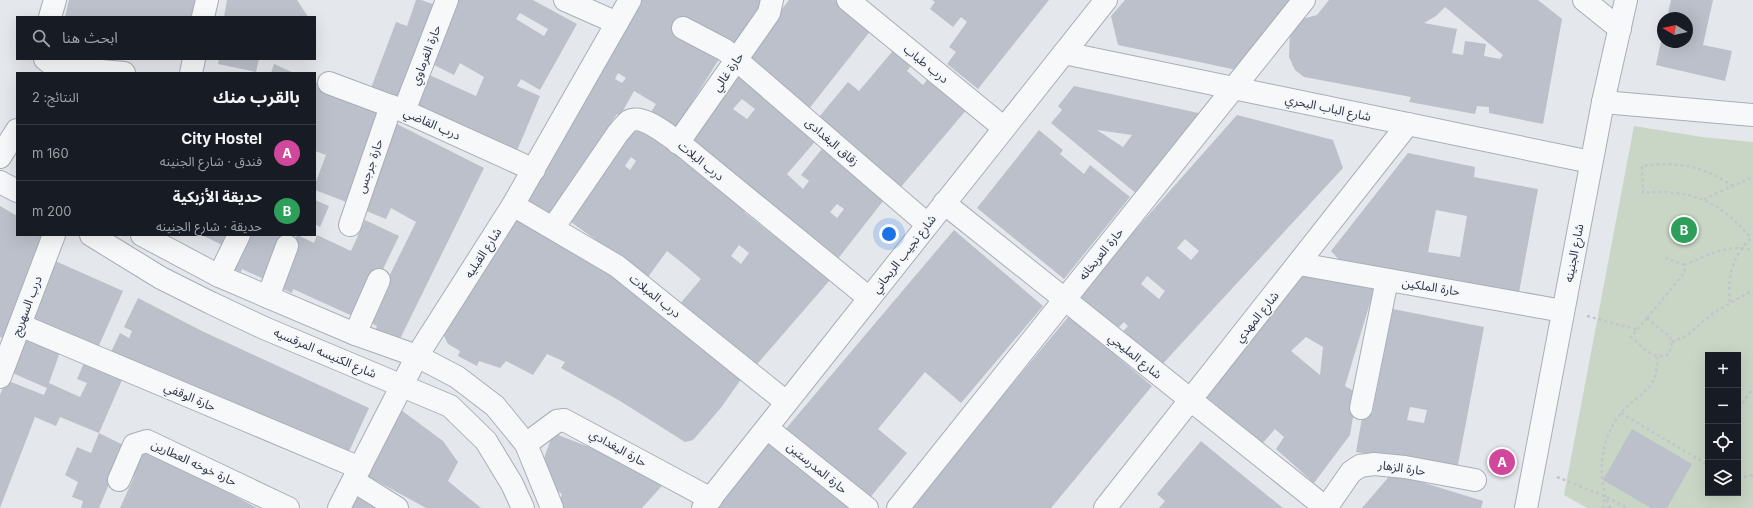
<!DOCTYPE html>
<html lang="ar">
<meta charset="utf-8">
<style>
:root{--surface:#171b24;--page:#20242c;--text:#f1f3f6;--muted:#9ea1a6;--line:#363941;--accent:#d1495b}
body{margin:0;font-family:Inter,"Noto Sans Arabic",sans-serif;background:var(--page);color:var(--text);direction:rtl}
.controls{position:absolute;right:12px;bottom:12px;display:grid;overflow:hidden;border-radius:0px;box-shadow:0 4px 16px #0002}
.controls button{width:36px;height:36px;display:grid;place-items:center;padding:0;border:0;border-bottom:1px solid var(--line);background:var(--surface);color:var(--text);font:20px sans-serif}
.compass{position:absolute;left:1657px;top:12px;width:36px;height:36px;border-radius:50%;background:var(--surface);box-shadow:0 4px 16px #0002;rotate:279deg}
.you{position:absolute;left:889px;top:234px;width:14px;height:14px;margin:-10px;border:3px solid #fff;border-radius:50%;background:#1a73e8;box-shadow:0 0 0 6px #1a73e833}
.badge{display:grid;place-items:center;width:26px;height:26px;border-radius:50%;background:var(--accent);color:#fff;font-size:13px;font-weight:700}
.pin{position:absolute;translate:-50% -50%;border:2px solid #fff;box-shadow:0 1px 4px #0006}
.list{margin:0;padding:0;list-style:none}
h2{display:flex;justify-content:space-between;align-items:center;height:52px;margin:0;padding:0 16px;font-size:17px}
h2 small{font-size:13px;font-weight:400;color:var(--muted)}
.list li{display:grid;grid-template-columns:26px 1fr auto;gap:12px;align-items:center;box-sizing:border-box;height:56px;padding:0 16px;border-top:1px solid var(--line)}
.list b{display:block;font-size:15px;white-space:nowrap}
.list p{margin:0;font-size:13px;white-space:nowrap;color:var(--muted)}
.list em{font-size:13px;font-style:normal;color:var(--muted)}
.icon{flex:none;width:22px;height:22px;fill:none;stroke:currentColor;stroke-width:2;stroke-linecap:round;stroke-linejoin:round}
.map{position:relative;flex:none;width:1753px;height:508px;overflow:hidden;direction:ltr}
.search{position:absolute;background:var(--surface);box-shadow:0 4px 16px #0002;left:16px;top:16px;width:300px;height:44px;display:flex;align-items:center;gap:10px;box-sizing:border-box;padding:0 14px;border-radius:0px;color:var(--muted);font-size:15px}
.panel{position:absolute;background:var(--surface);box-shadow:0 4px 16px #0002;left:16px;top:72px;width:300px;height:164px;border-radius:0px;direction:rtl}
.map>svg:first-child{display:block}
.green{fill:#c9d6c5;fill-rule:evenodd}
.building{fill:#bbc0ca;fill-rule:evenodd}
.lines{fill:none;stroke-linecap:round;stroke-linejoin:round}
.minor-casing{stroke:#a9aeb7;stroke-width:24}
.path{stroke:#c2c5cb;stroke-width:2.5;stroke-dasharray:3 3;stroke-linecap:butt}
.minor{stroke:#f7f8fa;stroke-width:22}
.labels{text-anchor:middle;stroke-width:3.5;stroke-linejoin:round;paint-order:stroke}
.street-label{font-size:12px;fill:#2b3445;stroke:#f4f6f9}
</style>
<div class="map">
<svg width="1753" height="508" viewBox="0 0 1753 508">
<rect width="100%" height="100%" fill="#e4e7ec"/>
<path class="green" d="M 1634,126 L 1702,137 L 1753,142 L 1753,508 L 1587,508 L 1564,495 ZM 1708,355 L 1738,355 L 1738,493 L 1708,493 Z"/>
<g class="building">
<path d="M 69,0 L 201,0 L 197,17 L 65,17 Z"/>
<path d="M 227,0 L 297,0 L 308,17 L 224,17 Z"/>
<path d="M 416,0 L 421,0 L 438,6 L 404,100 L 371,88 L 396,22 L 407,26 Z"/>
<path d="M 451,0 L 533,0 L 577,24 L 540,90 L 521,79 L 517,86 L 540,96 L 516,153 L 410,105 L 425,73 L 476,96 L 484,77 L 460,63 L 454,75 L 426,61 ZM 520,13 L 548,29 L 544,36 L 516,19 Z"/>
<path d="M 640,0 L 766,0 L 735,49 L 684,17 L 676,28 L 721,56 L 674,131 L 650,114 L 656,104 L 634,91 L 620,116 L 617,114 L 552,216 L 521,196 ZM 618,73 L 626,78 L 622,83 L 615,79 Z"/>
<path d="M 789,0 L 835,0 L 872,29 L 808,110 L 744,57 Z"/>
<path d="M 932,0 L 1049,0 L 978,89 L 947,64 L 956,52 L 949,47 L 967,22 L 961,17 L 953,27 L 930,9 L 935,2 Z"/>
<path d="M 1125,0 L 1290,0 L 1237,70 L 1118,45 L 1111,16 Z"/>
<path d="M 1329,0 L 1538,0 L 1562,19 L 1543,124 L 1489,113 L 1489,107 L 1477,106 L 1475,114 L 1409,102 L 1411,97 L 1304,77 L 1295,70 L 1289,57 L 1290,31 L 1302,19 L 1317,15 ZM 1445,7 L 1503,55 L 1500,59 L 1484,56 L 1486,44 L 1465,41 L 1463,55 L 1452,53 L 1457,29 L 1424,23 L 1436,16 Z"/>
<path d="M 1671,0 L 1713,0 L 1703,45 L 1732,51 L 1725,81 L 1656,65 L 1662,37 L 1663,42 L 1687,42 L 1687,18 L 1667,18 Z"/>
<path d="M 897,46 L 915,61 L 907,71 L 923,85 L 930,76 L 968,108 L 900,188 L 819,117 L 848,82 L 859,91 Z"/>
<path d="M 219,59 L 259,59 L 256,72 L 218,64 Z"/>
<path d="M 274,64 L 294,73 L 271,73 Z"/>
<path d="M 737,69 L 819,137 L 787,174 L 803,189 L 809,181 L 801,175 L 825,145 L 887,196 L 833,265 L 684,139 ZM 742,99 L 755,109 L 747,119 L 733,109 ZM 837,204 L 844,209 L 837,218 L 830,212 Z"/>
<path d="M 315,82 L 386,111 L 349,203 L 315,190 L 315,184 L 326,155 L 315,151 Z"/>
<path d="M 1074,86 L 1203,114 L 1138,195 L 1051,123 L 1062,110 L 1058,106 ZM 1097,130 L 1132,135 L 1123,147 Z"/>
<path d="M 1237,115 L 1333,140 L 1343,168 L 1158,369 L 1120,335 L 1128,326 L 1124,322 L 1115,331 L 1076,297 ZM 1185,239 L 1199,251 L 1191,260 L 1177,248 ZM 1147,276 L 1165,291 L 1159,299 L 1141,284 Z"/>
<path d="M 395,123 L 484,168 L 400,339 L 388,333 L 386,337 L 375,331 L 377,326 L 367,321 L 416,222 L 391,208 L 386,219 L 359,208 Z"/>
<path d="M 631,123 L 673,150 L 749,207 L 744,212 L 830,280 L 752,370 L 678,306 L 701,279 L 687,267 L 667,251 L 648,277 L 568,220 ZM 631,157 L 636,161 L 630,170 L 625,166 ZM 739,245 L 749,253 L 741,264 L 731,256 Z"/>
<path d="M 1039,130 L 1063,150 L 1060,154 L 1084,174 L 1090,165 L 1130,197 L 1064,279 L 977,208 Z"/>
<path d="M 1408,153 L 1475,167 L 1474,177 L 1538,189 L 1518,298 L 1343,264 L 1331,251 ZM 1436,210 L 1467,216 L 1460,257 L 1428,252 Z"/>
<path d="M 315,200 L 329,206 L 320,227 L 315,224 Z"/>
<path d="M 0,206 L 17,216 L 17,235 L 43,235 L 6,339 L 0,337 Z"/>
<path d="M 514,212 L 593,260 L 742,378 L 720,409 L 693,440 L 685,442 L 620,401 L 561,368 L 565,362 L 547,354 L 533,375 L 506,361 L 500,368 L 479,361 L 477,366 L 458,356 L 460,351 L 448,344 L 443,334 Z"/>
<path d="M 365,220 L 399,236 L 359,319 L 293,289 L 292,293 L 276,286 L 297,235 L 314,243 L 317,235 L 351,251 Z"/>
<path d="M 954,230 L 1043,306 L 961,403 L 925,372 L 878,429 L 907,453 L 868,500 L 784,431 Z"/>
<path d="M 202,235 L 232,235 L 226,247 Z"/>
<path d="M 240,235 L 287,235 L 266,280 L 242,269 L 241,272 L 226,266 Z"/>
<path d="M 53,260 L 123,291 L 97,350 L 27,318 Z"/>
<path d="M 1308,269 L 1375,286 L 1345,386 L 1357,393 L 1350,435 L 1314,483 L 1276,449 L 1284,437 L 1275,429 L 1262,444 L 1204,395 ZM 1306,337 L 1323,347 L 1320,375 L 1291,351 Z"/>
<path d="M 138,298 L 202,331 L 369,408 L 347,456 L 109,356 L 120,333 L 129,338 L 132,331 L 124,327 Z"/>
<path d="M 1393,309 L 1484,327 L 1457,470 L 1356,452 L 1363,412 L 1372,414 ZM 1410,407 L 1427,410 L 1424,423 L 1407,420 Z"/>
<path d="M 1069,316 L 1152,386 L 1051,508 L 909,508 Z"/>
<path d="M 25,337 L 60,352 L 49,383 L 80,397 L 87,383 L 77,379 L 84,363 L 122,380 L 99,433 L 60,417 L 56,426 L 35,417 L 0,508 L 0,395 L 6,380 L 44,395 L 47,388 L 10,372 Z"/>
<path d="M 397,407 L 443,441 L 458,462 L 448,481 L 481,508 L 426,508 L 362,473 Z"/>
<path d="M 1632,429 L 1692,464 L 1667,508 L 1651,508 L 1603,480 Z"/>
<path d="M 99,433 L 125,446 L 99,508 L 81,508 L 83,501 L 72,497 L 78,482 L 65,475 L 77,447 L 91,453 Z"/>
<path d="M 553,433 L 669,478 L 642,508 L 557,508 L 562,494 L 552,488 L 542,464 Z"/>
<path d="M 771,441 L 848,508 L 714,508 Z"/>
<path d="M 1201,441 L 1252,483 L 1283,508 L 1159,508 L 1165,501 L 1157,494 Z"/>
<path d="M 140,446 L 184,468 L 257,508 L 120,508 L 134,477 L 126,474 Z"/>
<path d="M 1392,473 L 1483,501 L 1481,508 L 1362,508 Z"/>
<path d="M 359,494 L 390,508 L 352,508 Z"/>
</g>
<g class="lines">
<g class="minor-casing">
<g id="minor">
<path d="M 565,0 L 617,23"/>
<path d="M 848,0 L 1004,128"/>
<path d="M 1584,0 L 1620,29"/>
<path d="M 50,17 L 55,0"/>
<path d="M 203,17 L 207,0"/>
<path d="M 683,28 L 725,50 L 927,224"/>
<path d="M 1064,53 L 1591,162"/>
<path d="M 45,59 L 55,67 L 124,73"/>
<path d="M 191,73 L 194,59"/>
<path d="M 329,83 L 404,111 L 534,170"/>
<path d="M 1603,102 L 1753,115"/>
<path d="M 404,111 L 447,0"/>
<path d="M 678,143 L 769,13 L 772,0"/>
<path d="M 0,157 L 17,130"/>
<path d="M 0,182 L 17,191"/>
<path d="M 944,203 L 1326,508"/>
<path d="M 513,205 L 617,266 L 786,402"/>
<path d="M 350,225 L 391,106"/>
<path d="M 553,228 L 618,133 C 622,129 625,124 629,121 C 643,113 670,137 682,145 L 869,298"/>
<path d="M 91,235 L 161,278 L 211,303 L 264,328 L 450,406 L 486,441 L 512,484 L 523,508"/>
<path d="M 142,235 L 219,276 L 355,334 L 417,356 L 457,377 L 495,406 L 526,444 L 552,508"/>
<path d="M 1299,264 L 1563,311"/>
<path d="M 219,276 L 239,235"/>
<path d="M 268,297 L 287,246"/>
<path d="M 20,325 L 360,468"/>
<path d="M 355,334 L 379,280"/>
<path d="M 0,377 L 54,235"/>
<path d="M 1361,408 L 1387,280"/>
<path d="M 767,428 L 867,508"/>
<path d="M 526,444 L 557,421 L 564,420 L 711,499"/>
<path d="M 119,480 L 134,445 L 147,441 L 288,508"/>
<path d="M 354,481 L 397,508"/>
<path d="M 339,508 L 417,356 L 513,205 L 630,0"/>
<path d="M 703,508 L 1106,0"/>
<path d="M 898,508 L 1304,0"/>
<path d="M 1105,508 L 1408,124"/>
<path d="M 1326,508 L 1351,472 L 1360,466 L 1374,464 L 1405,467 L 1475,480"/>
<path d="M 1526,508 L 1603,102 L 1626,0"/>
</g>
</g>
<g class="path">
<path d="M 1733,186 C 1702,166 1679,161 1642,166 L 1643,193 C 1690,188 1721,202 1751,238"/>
<path d="M 1704,199 L 1753,177"/>
<path d="M 1684,265 C 1709,255 1726,244 1753,250"/>
<path d="M 1730,302 C 1727,277 1733,253 1753,237"/>
<path d="M 1587,316 L 1638,330"/>
<path d="M 1647,318 L 1670,337 L 1672,347 L 1667,355 C 1652,360 1642,346 1631,337 Z"/>
<path d="M 1647,318 L 1685,272 L 1684,265 L 1666,258"/>
<path d="M 1672,342 L 1686,336 L 1713,313 L 1753,290"/>
<path d="M 1739,408 L 1753,388"/>
<path d="M 1621,413 L 1708,465"/>
<path d="M 1557,477 L 1604,496 L 1628,508"/>
<path d="M 1738,478 L 1753,475"/>
<path d="M 1603,508 L 1604,497"/>
<path d="M 1610,508 C 1596,477 1600,439 1621,413 C 1640,391 1658,392 1657,357"/>
</g>
<use href="#minor" class="minor"/>
</g>
<g class="labels">
<g class="street-label">
<text transform="translate(426 55) rotate(-69)" y="4">حارة الغرماوي</text>
<text transform="translate(926 64) rotate(39)" y="4">درب طباب</text>
<text transform="translate(728 72) rotate(-55)" y="4">حارة غالي</text>
<text transform="translate(1328 108) rotate(12)" y="4">شارع الباب البحري</text>
<text transform="translate(432 124) rotate(24)" y="4">درب القاضي</text>
<text transform="translate(832 142) rotate(41)" y="4">زقاق البغدادى</text>
<text transform="translate(701 161) rotate(39)" y="4">درب البلات</text>
<text transform="translate(370 166) rotate(-71)" y="4">حارة جرجس</text>
<text transform="translate(483 253) rotate(-57)" y="4">شارع القبليه</text>
<text transform="translate(1574 253) rotate(-79)" y="4">شارع الجنينه</text>
<text transform="translate(904 254) rotate(-52)" y="4">شارع نجيب الريحاني</text>
<text transform="translate(1101 254) rotate(-51)" y="4">حارة العربخانه</text>
<text transform="translate(1431 287) rotate(9)" y="4">حارة الملكين</text>
<text transform="translate(655 296) rotate(39)" y="4">درب المبلات</text>
<text transform="translate(27 306) rotate(-69)" y="4">درب السهريج</text>
<text transform="translate(1257 317) rotate(-51)" y="4">شارع المهدي</text>
<text transform="translate(325 353) rotate(23)" y="4">شارع الكنيسه المرقسيه</text>
<text transform="translate(1135 356) rotate(39)" y="4">شارع المليجي</text>
<text transform="translate(190 397) rotate(23)" y="4">حارة الوقفي</text>
<text transform="translate(618 448) rotate(29)" y="4">حارة البغدادي</text>
<text transform="translate(194 463) rotate(25)" y="4">حارة خوخه العطارين</text>
<text transform="translate(817 468) rotate(39)" y="4">حارة المدرستين</text>
<text transform="translate(1402 468) rotate(8)" y="4">حارة الزهار</text>
</g>
</g>
</svg>
<div class="controls">
<button>+</button>
<button>−</button>
<button><svg class="icon" aria-label="locate" viewBox="0 0 24 24"><circle cx="12" cy="12" r="6"/><path d="M12 2v4M12 18v4M2 12h4M18 12h4"/></svg></button>
<button><svg class="icon" aria-label="layers" viewBox="0 0 24 24"><path d="M12 4l9 5-9 5-9-5zM3 14l9 5 9-5"/></svg></button>
</div>
<svg class="compass" viewBox="-18 -18 36 36"><path d="M0-13l5 13h-10z" fill="#e53935"/><path d="M0 13l5-13h-10z" fill="#9ea1a6"/></svg>
<div class="you"></div>
<div class="pin badge" style="left:1502px;top:462px;background:#d1479c">A</div>
<div class="pin badge" style="left:1684px;top:230px;background:#2e9e5b">B</div>
<div class="search"><svg class="icon" aria-label="search" viewBox="0 0 24 24"><circle cx="10" cy="10" r="6"/><path d="M15 15l6 6"/></svg>ابحث هنا</div>
<section class="panel">
<h2>بالقرب منك<small>النتائج: 2</small></h2>
<ul class="list">
<li><span class="badge" style="background:#d1479c">A</span><div><b>City Hostel</b><p>فندق · شارع الجنينه</p></div><em>160 m</em></li>
<li><span class="badge" style="background:#2e9e5b">B</span><div><b>حديقة الأزبكية</b><p>حديقة · شارع الجنينه</p></div><em>200 m</em></li>
</ul>
</section>
</div>
